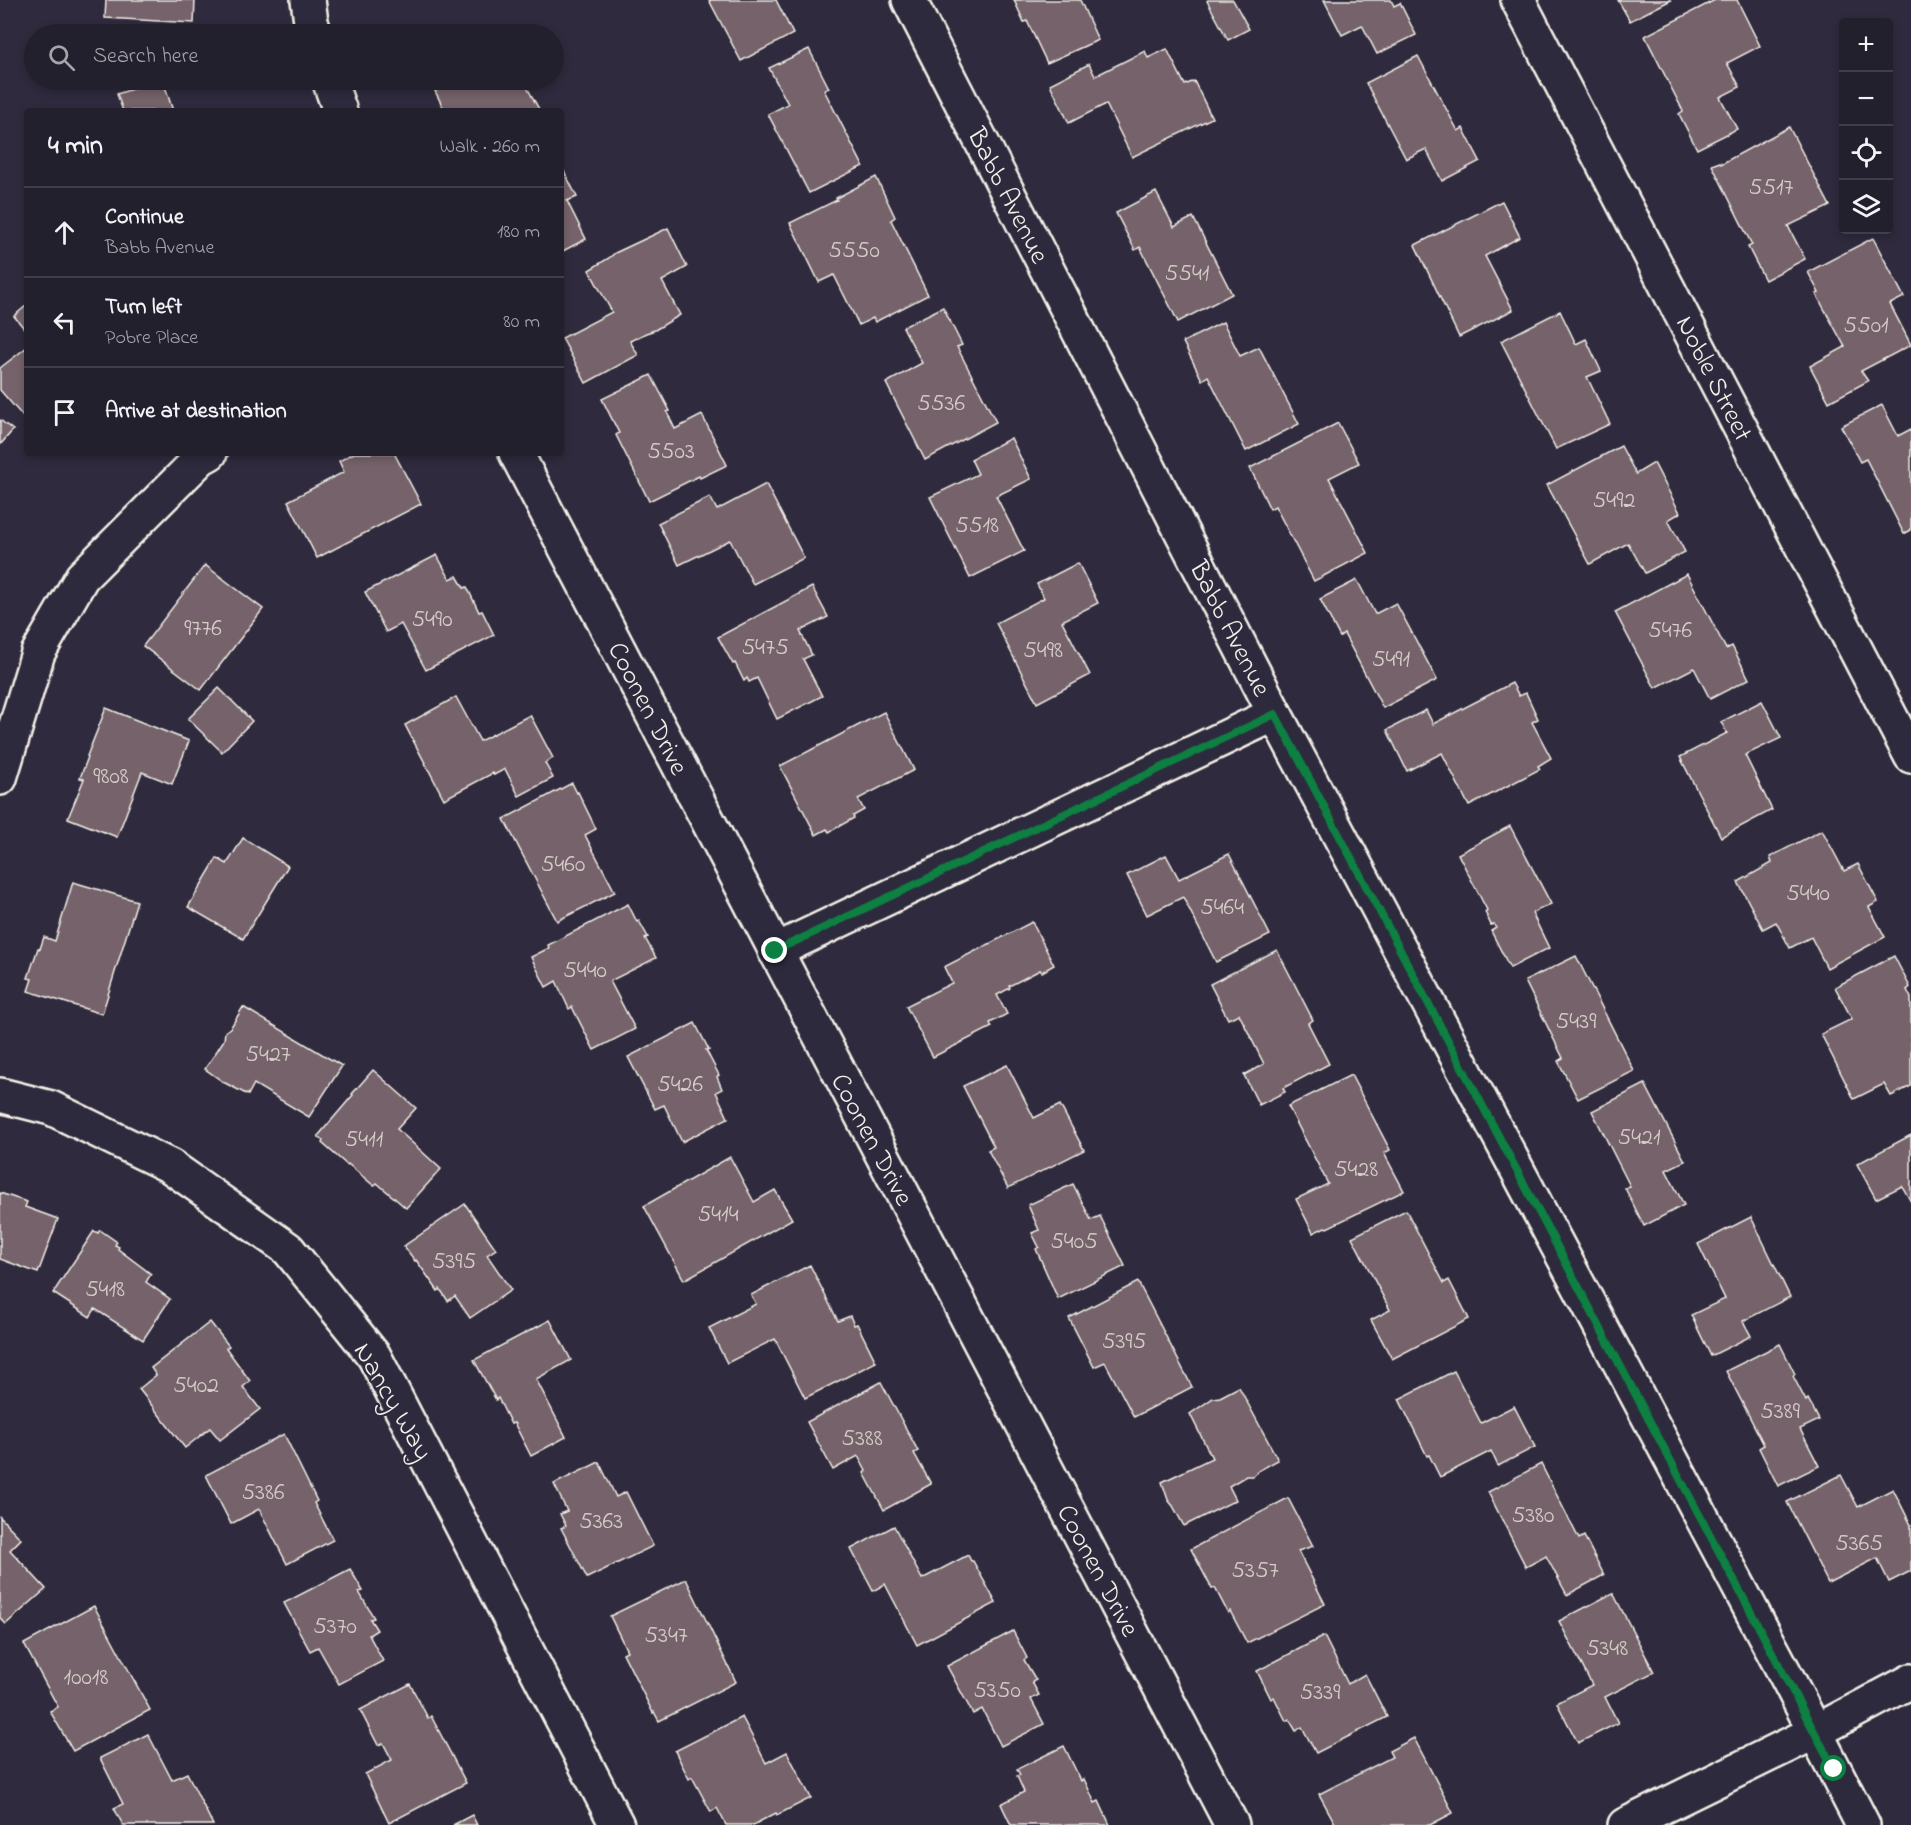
<!DOCTYPE html>
<meta charset="utf-8">
<style>
:root{--surface:#23202e;--page:#2b2836;--text:#f1f3f6;--muted:#a3a3aa;--line:#403e4a}
body{margin:0;font-family:"Indie Flower",sans-serif;background:var(--page);color:var(--text)}
.controls{position:absolute;right:18px;top:18px;display:grid;overflow:hidden;border-radius:6px;box-shadow:0 3px 9px #0003}
.controls button{width:54px;height:54px;display:grid;place-items:center;padding:0;border:0;border-bottom:2px solid var(--line);background:var(--surface);color:var(--text);font:30px sans-serif}
.stop{position:absolute;width:18px;height:18px;margin:-14px;border:4px solid #0b8043;border-radius:50%;background:#fff}
.stop.end{background:#0b8043;border-color:#fff;box-shadow:0 2px 6px #0008}
.list{margin:0;padding:0;list-style:none}
h2{display:flex;justify-content:space-between;align-items:center;height:78px;margin:0;padding:0 24px;font-size:26px}
h2 small{font-size:20px;font-weight:400;color:var(--muted)}
.list li{display:grid;grid-template-columns:39px 1fr auto;gap:18px;align-items:center;box-sizing:border-box;height:90px;padding:0 24px;border-top:2px solid var(--line)}
.list b{display:block;font-size:22px;white-space:nowrap}
.list p{margin:0;font-size:20px;white-space:nowrap;color:var(--muted)}
.list em{font-size:20px;font-style:normal;color:var(--muted)}
.icon{flex:none;width:33px;height:33px;fill:none;stroke:currentColor;stroke-width:2;stroke-linecap:round;stroke-linejoin:round}
.map{position:relative;flex:none;width:1911px;height:1825px;overflow:hidden}
.search{position:absolute;background:var(--surface);box-shadow:0 3px 9px #0003;left:24px;top:24px;width:540px;height:66px;display:flex;align-items:center;gap:15px;box-sizing:border-box;padding:0 21px;border-radius:33px;color:var(--muted);font-size:22px}
.panel{position:absolute;background:var(--surface);box-shadow:0 3px 9px #0003;left:24px;top:108px;width:540px;height:348px;border-radius:6px}
.map>svg:first-child{display:block}
.building{fill:#75626a;stroke:#f4f1e8;stroke-width:1.5}
.lines{fill:none;stroke-linecap:round;stroke-linejoin:round}
.minor-casing{stroke:#f4f1e8;stroke-width:38}
.minor{stroke:#2f2a3d;stroke-width:33}
.route{stroke:#0b8043;stroke-width:8}
.labels{text-anchor:middle;stroke-width:4.5;stroke-linejoin:round;paint-order:stroke}
.number-label{font-size:24px;fill:#d4cdc8}
.street-label{font-size:27px;fill:#f4f1e8;stroke:#2f2a3d}
</style>
<div class="map">
<svg width="1911" height="1825" viewBox="0 0 1911 1825">
<rect width="100%" height="100%" fill="#2f2a3d"/>
<filter id="ink" filterUnits="userSpaceOnUse"><feTurbulence type="fractalNoise" baseFrequency=".0167" numOctaves="2"/><feDisplacementMap in="SourceGraphic" scale="12" xChannelSelector="R" yChannelSelector="G"/><feConvolveMatrix kernelMatrix="1 2 1 2 8 2 1 2 1" color-interpolation-filters="sRGB"/></filter>
<g filter="url(#ink)">
<g class="building">
<path d="M 106,0 L 195,0 L 194,23 L 105,18 Z"/>
<path d="M 709,0 L 776,0 L 793,34 L 741,61 Z"/>
<path d="M 1014,0 L 1080,0 L 1098,40 L 1047,63 L 1027,21 L 1024,22 Z"/>
<path d="M 1208,0 L 1233,0 L 1249,29 L 1228,40 L 1207,1 Z"/>
<path d="M 1324,0 L 1391,0 L 1394,6 L 1400,3 L 1416,35 L 1377,54 L 1362,25 L 1342,35 Z"/>
<path d="M 1618,0 L 1671,0 L 1630,21 Z"/>
<path d="M 1715,0 L 1737,0 L 1760,46 L 1727,63 L 1740,87 L 1720,97 L 1737,129 L 1697,149 L 1679,114 L 1683,111 L 1645,36 Z"/>
<path d="M 809,49 L 829,88 L 824,90 L 863,166 L 809,193 L 768,114 L 788,104 L 769,68 Z"/>
<path d="M 1167,49 L 1185,85 L 1194,81 L 1212,118 L 1132,157 L 1106,104 L 1069,123 L 1050,84 L 1089,64 L 1095,76 L 1145,51 L 1148,58 Z"/>
<path d="M 1418,56 L 1458,131 L 1463,128 L 1480,161 L 1442,181 L 1426,149 L 1406,159 L 1366,83 Z"/>
<path d="M 160,80 L 163,80 L 173,111 L 123,111 L 117,94 Z"/>
<path d="M 432,80 L 493,80 L 495,84 L 503,80 L 523,80 L 540,111 L 445,111 L 435,91 L 437,90 Z"/>
<path d="M 1789,127 L 1830,206 L 1788,226 L 1805,259 L 1765,280 L 1748,247 L 1752,245 L 1712,165 L 1720,162 L 1721,164 Z"/>
<path d="M 561,165 L 577,197 L 567,201 L 586,239 L 561,252 Z"/>
<path d="M 876,177 L 895,217 L 891,220 L 928,295 L 875,322 L 873,318 L 859,325 L 834,275 L 819,282 L 790,223 L 837,200 L 836,198 Z"/>
<path d="M 1156,192 L 1174,227 L 1193,217 L 1232,294 L 1178,322 L 1140,247 L 1135,250 L 1116,213 Z"/>
<path d="M 1502,201 L 1520,237 L 1485,256 L 1513,310 L 1459,337 L 1415,245 Z"/>
<path d="M 668,228 L 687,267 L 662,281 L 680,315 L 655,330 L 646,333 L 630,341 L 638,355 L 586,383 L 562,338 L 612,312 L 589,270 L 609,258 L 615,253 Z"/>
<path d="M 1873,238 L 1904,297 L 1890,304 L 1911,345 L 1861,371 L 1868,381 L 1829,402 L 1810,366 L 1845,347 L 1816,294 L 1819,293 L 1808,272 Z"/>
<path d="M 27,305 L 27,332 L 14,316 Z"/>
<path d="M 943,307 L 962,345 L 957,347 L 996,422 L 925,460 L 886,383 L 922,363 L 903,327 Z"/>
<path d="M 1560,311 L 1576,344 L 1586,339 L 1601,371 L 1587,377 L 1610,424 L 1556,449 L 1501,341 Z"/>
<path d="M 1223,322 L 1240,356 L 1259,347 L 1299,424 L 1246,451 L 1208,376 L 1202,380 L 1183,342 Z"/>
<path d="M 27,347 L 27,417 L 25,419 L 0,390 L 0,368 Z"/>
<path d="M 651,375 L 670,411 L 667,412 L 675,429 L 702,415 L 727,465 L 700,478 L 699,476 L 649,501 L 616,435 L 619,433 L 602,399 Z"/>
<path d="M 1882,405 L 1898,436 L 1911,429 L 1911,530 L 1904,534 L 1866,459 L 1860,462 L 1841,426 Z"/>
<path d="M 0,420 L 13,430 L 0,445 Z"/>
<path d="M 1338,423 L 1359,463 L 1329,478 L 1368,553 L 1314,581 L 1275,506 L 1270,509 L 1250,468 Z"/>
<path d="M 1011,438 L 1031,479 L 996,496 L 1024,551 L 970,578 L 930,497 L 978,474 L 971,459 Z"/>
<path d="M 1621,446 L 1636,474 L 1654,463 L 1680,513 L 1668,520 L 1685,552 L 1645,573 L 1628,543 L 1590,564 L 1547,485 Z"/>
<path d="M 354,453 L 394,453 L 421,504 L 317,558 L 288,501 L 344,472 L 339,461 Z"/>
<path d="M 766,484 L 804,558 L 753,584 L 730,540 L 679,565 L 658,523 L 710,497 L 717,510 Z"/>
<path d="M 437,555 L 450,579 L 457,576 L 464,588 L 467,587 L 479,612 L 482,611 L 494,635 L 426,670 L 401,624 L 386,632 L 365,592 Z"/>
<path d="M 1078,563 L 1098,603 L 1062,621 L 1090,675 L 1037,703 L 996,623 L 1044,598 L 1037,584 Z"/>
<path d="M 205,565 L 263,609 L 201,690 L 143,646 Z"/>
<path d="M 1687,574 L 1726,649 L 1732,646 L 1749,679 L 1710,699 L 1694,668 L 1655,688 L 1615,612 Z"/>
<path d="M 1357,580 L 1375,614 L 1396,603 L 1437,680 L 1383,708 L 1344,634 L 1340,637 L 1320,599 Z"/>
<path d="M 812,587 L 828,617 L 800,631 L 812,655 L 803,659 L 822,696 L 777,719 L 757,678 L 749,682 L 747,678 L 744,681 L 735,663 L 733,664 L 718,637 Z"/>
<path d="M 1512,683 L 1519,696 L 1526,693 L 1538,719 L 1532,722 L 1551,758 L 1538,766 L 1540,769 L 1469,806 L 1442,753 L 1407,771 L 1387,730 L 1426,710 L 1433,724 Z"/>
<path d="M 219,688 L 252,721 L 222,752 L 188,719 Z"/>
<path d="M 456,697 L 480,741 L 530,715 L 553,758 L 545,763 L 553,778 L 519,796 L 505,769 L 494,775 L 493,773 L 444,799 L 405,725 Z"/>
<path d="M 1762,701 L 1781,738 L 1745,755 L 1772,810 L 1721,837 L 1680,757 L 1727,733 L 1721,722 Z"/>
<path d="M 106,708 L 189,741 L 172,784 L 142,772 L 117,837 L 68,818 L 84,779 L 80,778 L 88,757 L 87,756 Z"/>
<path d="M 884,712 L 914,770 L 858,799 L 864,810 L 853,816 L 854,818 L 829,832 L 827,829 L 816,835 L 780,766 Z"/>
<path d="M 572,783 L 577,793 L 578,792 L 596,829 L 585,835 L 615,892 L 557,921 L 504,819 Z"/>
<path d="M 1510,826 L 1551,904 L 1532,913 L 1549,948 L 1510,968 L 1491,931 L 1496,928 L 1494,924 L 1491,925 L 1485,912 L 1487,910 L 1458,854 Z"/>
<path d="M 1822,830 L 1844,871 L 1858,864 L 1878,902 L 1869,907 L 1885,937 L 1827,968 L 1811,937 L 1790,948 L 1776,922 L 1763,929 L 1738,882 L 1772,863 L 1770,857 Z"/>
<path d="M 243,838 L 288,866 L 243,939 L 188,907 L 217,858 L 227,864 Z"/>
<path d="M 1229,854 L 1270,935 L 1216,962 L 1183,897 L 1147,915 L 1127,875 L 1166,855 L 1179,879 Z"/>
<path d="M 73,882 L 137,901 L 102,1014 L 28,991 L 32,979 L 28,978 L 38,948 L 40,949 L 44,937 L 55,941 Z"/>
<path d="M 628,904 L 637,922 L 639,921 L 648,937 L 645,938 L 656,958 L 610,981 L 635,1029 L 594,1050 L 572,1007 L 569,1009 L 556,981 L 546,987 L 531,957 L 549,948 L 548,945 Z"/>
<path d="M 1032,922 L 1054,965 L 1042,972 L 1040,970 L 1009,986 L 1010,988 L 997,995 L 1007,1014 L 990,1023 L 992,1027 L 933,1057 L 906,1006 L 952,983 L 944,967 Z"/>
<path d="M 1277,950 L 1313,1020 L 1308,1023 L 1329,1064 L 1283,1088 L 1285,1092 L 1259,1105 L 1244,1075 L 1264,1064 L 1239,1014 L 1228,1019 L 1210,984 Z"/>
<path d="M 1576,956 L 1634,1071 L 1578,1099 L 1558,1061 L 1563,1058 L 1525,981 Z"/>
<path d="M 1894,956 L 1910,987 L 1907,990 L 1911,998 L 1911,1086 L 1891,1096 L 1884,1084 L 1854,1099 L 1821,1034 L 1852,1019 L 1835,987 Z"/>
<path d="M 243,1007 L 342,1066 L 309,1117 L 254,1084 L 248,1095 L 225,1083 L 205,1069 L 224,1040 L 225,1032 L 231,1027 Z"/>
<path d="M 695,1023 L 709,1050 L 706,1050 L 719,1075 L 717,1077 L 722,1089 L 716,1092 L 728,1118 L 682,1142 L 664,1105 L 655,1109 L 628,1057 Z"/>
<path d="M 1007,1065 L 1034,1118 L 1060,1105 L 1084,1150 L 1008,1188 L 988,1150 L 994,1147 L 963,1086 Z"/>
<path d="M 373,1070 L 416,1108 L 397,1129 L 441,1169 L 406,1208 L 377,1183 L 374,1186 L 348,1164 L 347,1165 L 322,1143 L 323,1141 L 318,1136 L 353,1095 L 352,1094 Z"/>
<path d="M 1351,1075 L 1390,1150 L 1384,1153 L 1404,1191 L 1327,1228 L 1325,1227 L 1313,1233 L 1296,1199 L 1328,1184 L 1288,1106 Z"/>
<path d="M 1645,1084 L 1685,1161 L 1666,1170 L 1684,1205 L 1644,1226 L 1625,1188 L 1630,1186 L 1592,1111 Z"/>
<path d="M 1911,1135 L 1911,1202 L 1902,1186 L 1876,1199 L 1857,1164 Z"/>
<path d="M 730,1157 L 754,1202 L 775,1190 L 792,1219 L 684,1280 L 644,1206 Z"/>
<path d="M 1073,1184 L 1091,1220 L 1100,1216 L 1125,1266 L 1058,1299 L 1036,1249 L 1039,1247 L 1032,1233 L 1039,1230 L 1028,1205 Z"/>
<path d="M 0,1193 L 27,1202 L 25,1207 L 58,1219 L 38,1273 L 0,1259 Z"/>
<path d="M 465,1204 L 496,1249 L 487,1255 L 511,1290 L 470,1318 L 455,1296 L 448,1301 L 440,1289 L 438,1291 L 416,1260 L 415,1261 L 404,1246 Z"/>
<path d="M 1406,1210 L 1444,1283 L 1449,1280 L 1469,1319 L 1392,1359 L 1371,1320 L 1390,1310 L 1352,1237 Z"/>
<path d="M 1751,1217 L 1790,1297 L 1743,1321 L 1751,1336 L 1711,1356 L 1691,1315 L 1725,1299 L 1698,1244 Z"/>
<path d="M 100,1230 L 117,1242 L 115,1245 L 119,1247 L 118,1249 L 151,1274 L 146,1282 L 170,1299 L 143,1340 L 95,1309 L 90,1317 L 53,1293 L 94,1231 L 98,1233 Z"/>
<path d="M 810,1265 L 838,1321 L 850,1316 L 854,1325 L 857,1324 L 876,1362 L 805,1398 L 775,1339 L 727,1363 L 709,1328 L 756,1304 L 751,1295 Z"/>
<path d="M 1138,1282 L 1192,1387 L 1134,1417 L 1105,1362 L 1094,1367 L 1069,1318 Z"/>
<path d="M 550,1320 L 571,1360 L 536,1379 L 566,1437 L 531,1456 L 514,1423 L 511,1424 L 498,1398 L 496,1400 L 474,1360 Z"/>
<path d="M 210,1322 L 229,1346 L 226,1348 L 250,1381 L 243,1387 L 260,1409 L 220,1440 L 210,1428 L 185,1448 L 139,1389 L 156,1375 L 151,1368 Z"/>
<path d="M 1780,1344 L 1795,1374 L 1793,1376 L 1806,1401 L 1808,1399 L 1819,1420 L 1800,1429 L 1819,1466 L 1778,1486 L 1759,1448 L 1764,1445 L 1726,1371 Z"/>
<path d="M 1454,1371 L 1481,1423 L 1514,1406 L 1535,1447 L 1498,1466 L 1491,1451 L 1440,1477 L 1429,1455 L 1427,1456 L 1399,1399 Z"/>
<path d="M 881,1382 L 918,1451 L 914,1453 L 931,1484 L 884,1510 L 864,1473 L 866,1471 L 858,1456 L 833,1470 L 807,1422 Z"/>
<path d="M 1239,1387 L 1278,1460 L 1258,1471 L 1253,1476 L 1246,1476 L 1229,1486 L 1236,1500 L 1184,1526 L 1173,1506 L 1168,1500 L 1162,1482 L 1212,1458 L 1190,1414 L 1213,1398 L 1220,1397 Z"/>
<path d="M 284,1434 L 317,1501 L 314,1503 L 333,1540 L 287,1564 L 259,1509 L 231,1524 L 206,1475 Z"/>
<path d="M 599,1462 L 616,1497 L 626,1492 L 653,1546 L 587,1578 L 561,1528 L 566,1526 L 560,1514 L 567,1511 L 554,1484 Z"/>
<path d="M 1541,1464 L 1579,1539 L 1584,1536 L 1604,1575 L 1567,1595 L 1546,1556 L 1526,1567 L 1488,1492 Z"/>
<path d="M 1841,1475 L 1858,1507 L 1893,1489 L 1911,1525 L 1911,1571 L 1889,1582 L 1877,1558 L 1828,1583 L 1787,1502 Z"/>
<path d="M 1288,1498 L 1313,1546 L 1298,1551 L 1325,1604 L 1247,1643 L 1230,1611 L 1228,1613 L 1215,1588 L 1212,1589 L 1191,1549 Z"/>
<path d="M 0,1517 L 21,1539 L 10,1550 L 46,1589 L 6,1624 L 0,1618 Z"/>
<path d="M 894,1526 L 922,1579 L 968,1555 L 971,1561 L 973,1561 L 996,1603 L 917,1645 L 885,1584 L 873,1591 L 851,1549 Z"/>
<path d="M 350,1569 L 363,1591 L 359,1592 L 374,1618 L 370,1619 L 377,1630 L 369,1635 L 383,1661 L 339,1684 L 318,1647 L 310,1651 L 284,1603 Z"/>
<path d="M 686,1579 L 736,1682 L 659,1721 L 654,1712 L 653,1713 L 623,1653 L 627,1651 L 610,1616 Z"/>
<path d="M 1613,1593 L 1654,1672 L 1605,1697 L 1618,1723 L 1578,1743 L 1557,1703 L 1592,1685 L 1559,1621 Z"/>
<path d="M 94,1606 L 150,1710 L 73,1751 L 50,1711 L 58,1707 L 24,1644 Z"/>
<path d="M 1013,1631 L 1027,1658 L 1024,1660 L 1036,1680 L 1032,1682 L 1039,1695 L 1031,1699 L 1044,1724 L 1001,1746 L 982,1709 L 973,1714 L 947,1666 Z"/>
<path d="M 1324,1636 L 1348,1684 L 1365,1674 L 1387,1717 L 1316,1753 L 1302,1727 L 1296,1731 L 1289,1719 L 1286,1721 L 1274,1697 L 1271,1699 L 1257,1671 Z"/>
<path d="M 410,1684 L 428,1718 L 431,1716 L 466,1783 L 389,1823 L 365,1774 L 392,1760 L 383,1743 L 378,1745 L 360,1710 Z"/>
<path d="M 742,1717 L 766,1763 L 787,1752 L 811,1798 L 777,1815 L 776,1813 L 753,1825 L 726,1825 L 717,1808 L 711,1812 L 692,1777 L 689,1779 L 675,1751 Z"/>
<path d="M 148,1734 L 172,1780 L 187,1773 L 213,1825 L 123,1825 L 114,1808 L 123,1804 L 100,1758 Z"/>
<path d="M 1414,1738 L 1453,1813 L 1430,1825 L 1336,1825 L 1319,1794 L 1392,1757 L 1389,1751 Z"/>
<path d="M 1064,1746 L 1081,1781 L 1084,1779 L 1095,1803 L 1099,1801 L 1110,1825 L 1011,1825 L 1001,1804 L 1024,1792 L 1017,1776 L 1020,1775 L 1017,1769 Z"/>
<path d="M 472,1815 L 477,1825 L 453,1825 Z"/>
</g>
<g class="lines">
<g class="minor-casing">
<g id="minor">
<path d="M 308,0 L 311,22 L 315,34"/>
<path d="M 909,0 L 1275,714 L 1790,1683 L 1863,1825"/>
<path d="M 1518,0 L 1911,756"/>
<path d="M 329,80 L 340,111"/>
<path d="M 516,453 L 1232,1825"/>
<path d="M 0,778 L 38,653 L 82,577 L 201,458 L 210,453"/>
<path d="M 775,951 L 1275,714"/>
<path d="M 0,1095 L 51,1108 L 170,1166 L 288,1249 L 374,1356 L 617,1825"/>
<path d="M 1625,1825 L 1815,1732 L 1911,1681"/>
</g>
</g>
<use href="#minor" class="minor"/>
</g>
</g>
<g class="lines" filter="url(#ink)">
<path class="route" d="M 775,951 L 1275,714 L 1834,1769"/>
</g>
<g class="labels">
<g class="number-label">
<text x="1771" y="194">5517</text>
<text x="854" y="257">5550</text>
<text x="1187" y="280">5541</text>
<text x="1866" y="332">5501</text>
<text x="941" y="410">5536</text>
<text x="671" y="458">5503</text>
<text x="1614" y="507">5492</text>
<text x="977" y="532">5518</text>
<text x="432" y="626">5490</text>
<text x="203" y="635">9776</text>
<text x="1670" y="637">5476</text>
<text x="765" y="654">5475</text>
<text x="1043" y="657">5498</text>
<text x="1391" y="666">5491</text>
<text x="111" y="783">9808</text>
<text x="563" y="871">5460</text>
<text x="1808" y="900">5440</text>
<text x="1222" y="914">5464</text>
<text x="585" y="977">5440</text>
<text x="1576" y="1028">5439</text>
<text x="268" y="1061">5427</text>
<text x="680" y="1091">5426</text>
<text x="1639" y="1144">5421</text>
<text x="364" y="1146">5411</text>
<text x="1356" y="1176">5428</text>
<text x="718" y="1221">5414</text>
<text x="1074" y="1248">5405</text>
<text x="454" y="1268">5395</text>
<text x="105" y="1296">5418</text>
<text x="1124" y="1348">5395</text>
<text x="196" y="1392">5402</text>
<text x="1780" y="1418">5389</text>
<text x="862" y="1445">5388</text>
<text x="263" y="1499">5386</text>
<text x="1533" y="1522">5380</text>
<text x="601" y="1528">5363</text>
<text x="1859" y="1550">5365</text>
<text x="1255" y="1577">5357</text>
<text x="335" y="1633">5370</text>
<text x="666" y="1642">5347</text>
<text x="1607" y="1655">5348</text>
<text x="86" y="1684">10018</text>
<text x="997" y="1697">5350</text>
<text x="1320" y="1699">5339</text>
</g>
<g class="street-label">
<text transform="translate(1009 195) rotate(63)" y="9">Babb Avenue</text>
<text transform="translate(1715 378) rotate(63)" y="9">Noble Street</text>
<text transform="translate(1231 628) rotate(63)" y="9">Babb Avenue</text>
<text transform="translate(649 708) rotate(63)" y="9">Coonen Drive</text>
<text transform="translate(873 1139) rotate(62)" y="9">Coonen Drive</text>
<text transform="translate(394 1401) rotate(60)" y="9">Nancy Way</text>
<text transform="translate(1099 1570) rotate(62)" y="9">Coonen Drive</text>
</g>
</g>
</svg>
<div class="controls">
<button>+</button>
<button>−</button>
<button><svg class="icon" aria-label="locate" viewBox="0 0 24 24"><circle cx="12" cy="12" r="6"/><path d="M12 2v4M12 18v4M2 12h4M18 12h4"/></svg></button>
<button><svg class="icon" aria-label="layers" viewBox="0 0 24 24"><path d="M12 4l9 5-9 5-9-5zM3 14l9 5 9-5"/></svg></button>
</div>
<div class="stop" style="left:1834px;top:1769px"></div>
<div class="stop end" style="left:775px;top:951px"></div>
<div class="search"><svg class="icon" aria-label="search" viewBox="0 0 24 24"><circle cx="10" cy="10" r="6"/><path d="M15 15l6 6"/></svg>Search here</div>
<section class="panel">
<h2>4 min<small>Walk · 260 m</small></h2>
<ul class="list">
<li><svg class="icon" aria-label="ahead" viewBox="0 0 24 24"><path d="M12 20V5M6 11l6-6 6 6"/></svg><div><b>Continue</b><p>Babb Avenue</p></div><em>180 m</em></li>
<li><svg class="icon" aria-label="left" viewBox="0 0 24 24"><path d="M17 20v-9H6M10 6l-5 5 5 5"/></svg><div><b>Turn left</b><p>Pobre Place</p></div><em>80 m</em></li>
<li><svg class="icon" aria-label="arrive" viewBox="0 0 24 24"><path d="M6 21V4h12l-3 4 3 4H6"/></svg><div><b>Arrive at destination</b></div></li>
</ul>
</section>
</div>
